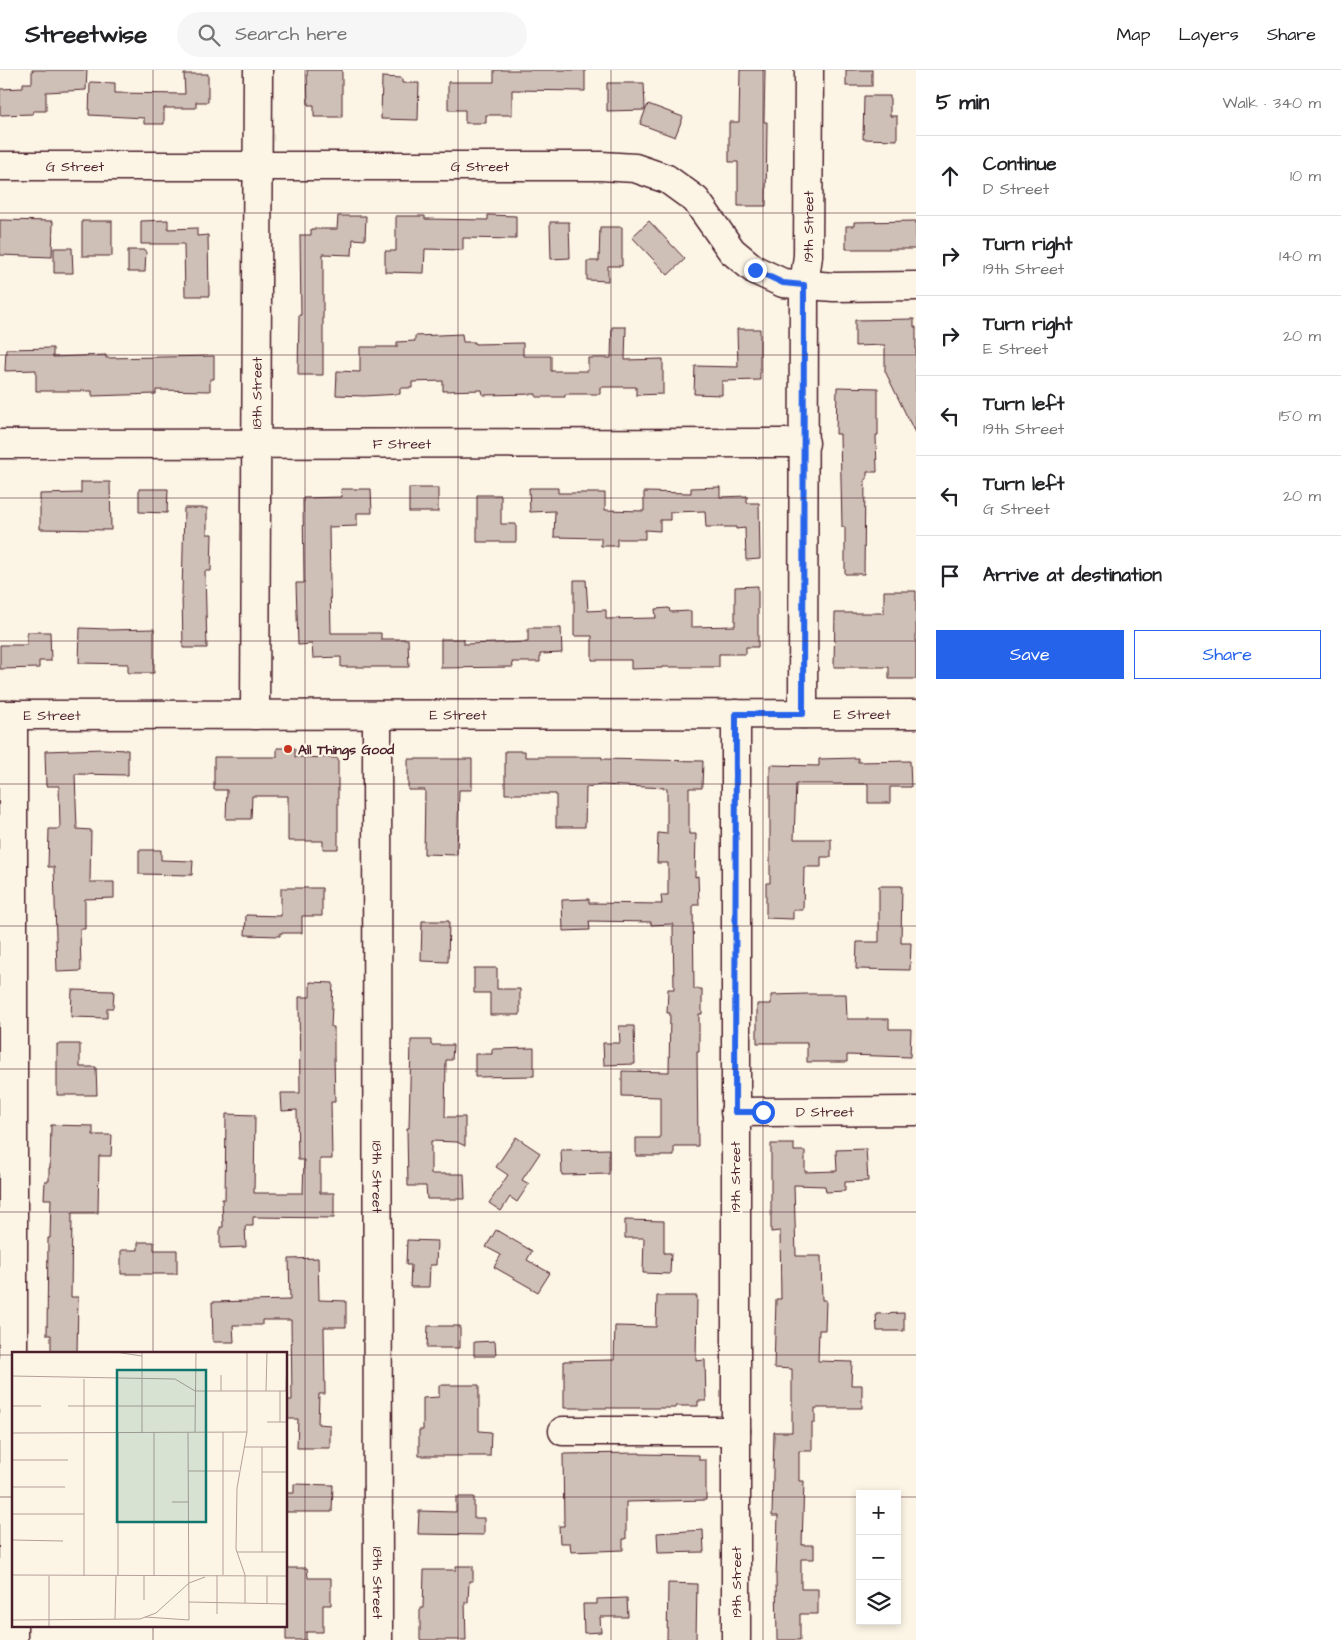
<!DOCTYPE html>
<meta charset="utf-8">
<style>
:root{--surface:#fff;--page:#f6f6f6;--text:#202124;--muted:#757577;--line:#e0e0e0;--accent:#2563eb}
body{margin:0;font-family:"Architects Daughter",sans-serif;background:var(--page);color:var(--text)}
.controls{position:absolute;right:15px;bottom:15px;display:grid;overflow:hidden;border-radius:0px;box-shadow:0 2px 8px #0003}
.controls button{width:45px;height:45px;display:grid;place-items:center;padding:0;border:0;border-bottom:1px solid var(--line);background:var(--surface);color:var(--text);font:25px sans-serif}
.stop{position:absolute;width:15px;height:15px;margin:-11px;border:4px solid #2563eb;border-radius:50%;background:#fff}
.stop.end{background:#2563eb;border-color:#fff;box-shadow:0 1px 5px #0008}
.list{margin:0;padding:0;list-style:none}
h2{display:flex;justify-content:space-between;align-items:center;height:65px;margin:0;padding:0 20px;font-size:21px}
h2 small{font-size:16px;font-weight:400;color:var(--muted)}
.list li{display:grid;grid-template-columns:32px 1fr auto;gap:15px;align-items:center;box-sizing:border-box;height:80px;padding:0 20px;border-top:1px solid var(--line)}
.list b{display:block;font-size:19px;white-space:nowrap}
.list p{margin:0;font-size:16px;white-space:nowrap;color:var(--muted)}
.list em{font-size:16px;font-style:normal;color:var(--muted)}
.actions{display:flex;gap:10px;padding:15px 20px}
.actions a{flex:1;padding:11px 0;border:1px solid var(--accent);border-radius:0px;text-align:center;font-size:18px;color:var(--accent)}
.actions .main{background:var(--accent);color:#fff}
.icon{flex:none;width:28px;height:28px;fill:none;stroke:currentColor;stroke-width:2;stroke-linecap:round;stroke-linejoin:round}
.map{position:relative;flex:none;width:916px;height:1570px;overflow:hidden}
header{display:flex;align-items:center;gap:30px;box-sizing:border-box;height:70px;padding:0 25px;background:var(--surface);border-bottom:1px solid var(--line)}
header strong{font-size:24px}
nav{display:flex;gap:28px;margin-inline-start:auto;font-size:18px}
.search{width:350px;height:45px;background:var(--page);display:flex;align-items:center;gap:12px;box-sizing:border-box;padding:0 18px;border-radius:28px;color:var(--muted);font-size:19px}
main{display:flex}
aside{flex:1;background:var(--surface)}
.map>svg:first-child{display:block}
.building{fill:#cfc0b7;stroke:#4a1f2b}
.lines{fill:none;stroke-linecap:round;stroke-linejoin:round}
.minor-casing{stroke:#4a1f2b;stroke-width:31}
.minor{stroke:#fcf5e5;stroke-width:28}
.route{stroke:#2563eb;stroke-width:6}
.grid{fill:none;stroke:#4a1f2b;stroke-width:1;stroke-opacity:0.55}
.poi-dot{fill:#c8321e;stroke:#fcf5e5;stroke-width:2}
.labels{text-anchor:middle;stroke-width:4.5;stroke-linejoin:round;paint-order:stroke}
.street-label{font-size:14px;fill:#4a1f2b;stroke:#fcf5e5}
.poi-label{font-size:14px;font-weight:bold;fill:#4a1f2b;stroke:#fcf5e5;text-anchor:start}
.inset-road{fill:none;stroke:#b59f9b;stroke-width:1}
.view{fill:#0f766e;fill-opacity:0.15;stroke:#0f766e;stroke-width:2.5}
.inset-edge{fill:none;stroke:#4a1f2b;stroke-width:2.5}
</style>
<header>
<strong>Streetwise</strong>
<div class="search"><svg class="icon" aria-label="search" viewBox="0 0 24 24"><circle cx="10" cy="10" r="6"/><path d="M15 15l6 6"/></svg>Search here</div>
<nav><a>Map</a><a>Layers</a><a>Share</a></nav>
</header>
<main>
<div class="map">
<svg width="916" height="1570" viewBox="0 0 916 1570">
<rect width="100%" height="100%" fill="#fcf5e5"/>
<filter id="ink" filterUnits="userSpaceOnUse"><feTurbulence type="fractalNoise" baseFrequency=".02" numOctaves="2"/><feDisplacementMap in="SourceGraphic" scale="10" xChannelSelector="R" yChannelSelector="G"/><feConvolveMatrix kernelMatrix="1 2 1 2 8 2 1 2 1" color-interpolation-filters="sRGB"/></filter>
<g filter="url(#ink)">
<g class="building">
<path d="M 32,0 L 87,0 L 86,20 L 46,22 L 46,41 L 33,41 L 33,44 L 0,45 L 0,19 L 23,18 L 23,13 L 32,13 Z"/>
<path d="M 307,0 L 342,0 L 342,47 L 314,47 L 314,35 L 308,35 Z"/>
<path d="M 494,0 L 585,0 L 585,21 L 512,20 L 512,45 L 486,45 L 486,53 L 465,53 L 465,40 L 448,40 L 448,12 L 494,12 Z"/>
<path d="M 740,0 L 765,0 L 764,52 L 767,52 L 766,136 L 738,136 L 738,92 L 729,92 L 729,52 L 739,52 Z"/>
<rect x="846" y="0" width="26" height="16"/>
<path d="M 184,4 L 208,4 L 208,32 L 196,32 L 196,38 L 164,38 L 164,54 L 144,54 L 144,48 L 89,45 L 90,12 L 115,13 L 115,23 L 185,24 Z"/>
<path d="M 382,7 L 402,8 L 402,13 L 419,13 L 418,50 L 381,49 Z"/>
<path d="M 607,13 L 644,13 L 645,40 L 607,41 Z"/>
<path d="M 864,26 L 890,26 L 890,46 L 897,46 L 897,70 L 863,69 Z"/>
<path d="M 648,34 L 683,47 L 675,67 L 640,54 Z"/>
<path d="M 488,145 L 516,146 L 516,169 L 463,168 L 463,180 L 425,179 L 424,203 L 385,202 L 385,181 L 396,181 L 396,146 L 425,146 L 425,149 L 488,150 Z"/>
<path d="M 338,146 L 366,146 L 365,170 L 353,169 L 352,185 L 323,184 L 323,305 L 298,305 L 299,245 L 301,245 L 300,165 L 311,165 L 311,159 L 337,159 Z"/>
<path d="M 0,150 L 53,151 L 52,187 L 0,185 Z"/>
<path d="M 168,150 L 168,159 L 197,158 L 197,166 L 208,165 L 209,226 L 185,226 L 184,174 L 141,174 L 141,151 Z"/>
<rect x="82" y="151" width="30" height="35"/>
<path d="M 649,151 L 685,189 L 668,205 L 632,167 Z"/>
<path d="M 916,151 L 916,179 L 846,179 L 846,156 L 854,156 L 854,152 Z"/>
<path d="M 550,152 L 569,152 L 570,188 L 551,189 Z"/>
<path d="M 600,157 L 622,157 L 622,196 L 608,196 L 608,211 L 587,210 L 587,191 L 599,191 Z"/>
<path d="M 54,178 L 72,178 L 73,203 L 54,203 Z"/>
<path d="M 128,180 L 146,180 L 145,202 L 128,202 Z"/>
<path d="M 914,249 L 914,257 L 916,257 L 916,365 L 885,301 L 885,275 L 855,276 L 855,250 Z"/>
<path d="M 612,257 L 626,257 L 625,290 L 663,289 L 663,324 L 636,325 L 636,317 L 600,317 L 600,324 L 565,324 L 565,327 L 536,327 L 536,324 L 483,325 L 482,320 L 443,321 L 443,311 L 412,312 L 412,318 L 400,318 L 400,324 L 364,326 L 336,325 L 337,301 L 360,302 L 360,277 L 397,277 L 397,272 L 415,271 L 415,266 L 462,264 L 463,272 L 475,272 L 475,274 L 523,273 L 523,286 L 551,286 L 551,301 L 588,301 L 588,288 L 611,288 Z"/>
<path d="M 737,259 L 760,259 L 760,310 L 722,311 L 722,325 L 694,324 L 695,296 L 738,297 Z"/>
<path d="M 53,278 L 53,287 L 106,285 L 106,288 L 214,286 L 214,309 L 210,309 L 210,321 L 156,320 L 156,324 L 92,326 L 92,321 L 36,321 L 36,300 L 5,301 L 6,279 Z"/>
<path d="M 837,317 L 878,318 L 878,365 L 876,365 L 877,402 L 867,402 L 867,409 L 865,409 L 864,504 L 845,504 L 845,457 L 842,457 L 840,364 L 836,364 Z"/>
<path d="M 81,412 L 110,412 L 111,460 L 40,459 L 40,424 L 81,423 Z"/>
<path d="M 720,417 L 720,427 L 747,426 L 747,433 L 759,433 L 760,489 L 746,490 L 745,458 L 736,459 L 736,457 L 706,457 L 705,441 L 670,442 L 670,450 L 660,450 L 660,461 L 645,460 L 645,469 L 617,469 L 617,476 L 601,476 L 601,468 L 554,467 L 555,441 L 530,442 L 529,418 L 558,418 L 558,423 L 605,423 L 605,440 L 644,441 L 644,422 L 691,423 L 691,418 Z"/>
<rect x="409" y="418" width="29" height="24"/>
<path d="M 139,419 L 168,419 L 167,443 L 139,442 Z"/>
<path d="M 341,419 L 371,419 L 372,443 L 357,443 L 357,456 L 329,457 L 331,563 L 381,563 L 381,569 L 408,569 L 409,597 L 341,597 L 341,587 L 313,588 L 312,574 L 298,575 L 296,513 L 304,513 L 303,428 L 342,427 Z"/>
<path d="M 477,425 L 501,425 L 501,454 L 516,454 L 516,472 L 477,472 Z"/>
<path d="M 184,438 L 207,438 L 207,464 L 212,464 L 211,501 L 205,501 L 207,578 L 183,578 L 182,523 Z"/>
<path d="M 574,510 L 586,510 L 588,541 L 606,540 L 606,549 L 656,548 L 655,539 L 669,538 L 670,542 L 691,541 L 691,557 L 735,556 L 735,517 L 758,516 L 758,577 L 746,577 L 746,584 L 719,584 L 719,597 L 662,597 L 662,598 L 631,599 L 631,590 L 592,590 L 592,566 L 574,566 Z"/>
<path d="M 884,521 L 916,521 L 916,609 L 889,609 L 889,597 L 834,597 L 835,543 L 884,543 Z"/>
<path d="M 80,558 L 108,559 L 108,560 L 154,559 L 154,603 L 128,603 L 128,594 L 79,593 Z"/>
<path d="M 528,558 L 561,558 L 562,583 L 540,584 L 540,592 L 512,592 L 513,597 L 441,598 L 441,569 L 464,569 L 464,574 L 528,572 Z"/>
<path d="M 27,562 L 50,562 L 51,591 L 39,591 L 39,598 L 0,599 L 0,575 L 27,575 Z"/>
<path d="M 277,678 L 295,678 L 295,687 L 338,688 L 338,779 L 323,779 L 323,771 L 288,771 L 288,726 L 252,726 L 251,749 L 226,749 L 227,720 L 214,720 L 214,687 L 277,687 Z"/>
<path d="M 103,679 L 128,680 L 128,705 L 75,704 L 77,759 L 91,760 L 90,812 L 114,812 L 114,828 L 85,829 L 85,859 L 80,859 L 81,901 L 57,902 L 54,797 L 48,797 L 49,759 L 60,759 L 59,716 L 46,716 L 45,681 Z"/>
<path d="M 505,681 L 525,681 L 525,687 L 602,687 L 602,689 L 703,691 L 702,718 L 689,718 L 689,764 L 696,764 L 695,807 L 698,806 L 699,835 L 693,835 L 694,919 L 702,919 L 702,944 L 699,944 L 699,982 L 697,982 L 698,1076 L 674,1076 L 674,1086 L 636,1086 L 636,1068 L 660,1068 L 660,1027 L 622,1026 L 622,1001 L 669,1002 L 670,943 L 667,943 L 668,919 L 674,919 L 673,854 L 651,855 L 651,852 L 589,851 L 590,860 L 563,861 L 562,830 L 589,829 L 589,833 L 662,834 L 661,825 L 668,825 L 668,793 L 657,793 L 658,763 L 667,764 L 667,718 L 602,715 L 586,717 L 585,757 L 556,757 L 556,724 L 505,724 Z"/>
<path d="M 858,688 L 858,692 L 910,691 L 911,717 L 890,717 L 890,733 L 868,733 L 868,714 L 796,714 L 794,769 L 831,769 L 831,787 L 821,787 L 821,797 L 804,797 L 803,840 L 793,840 L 793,849 L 766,848 L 766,813 L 770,813 L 770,695 L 819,696 L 819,689 Z"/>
<path d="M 408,689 L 472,689 L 472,720 L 459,720 L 457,785 L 424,784 L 425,720 L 408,720 Z"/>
<path d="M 139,780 L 161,780 L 161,790 L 193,791 L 192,805 L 139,804 Z"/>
<path d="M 879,816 L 902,816 L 901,873 L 911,873 L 910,900 L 856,899 L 857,872 L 879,872 Z"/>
<path d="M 281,818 L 322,818 L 322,846 L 302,846 L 302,863 L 280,863 L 280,866 L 245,865 L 246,845 L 281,846 Z"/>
<path d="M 422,851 L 449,851 L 448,892 L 421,891 Z"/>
<path d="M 474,898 L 497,898 L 497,919 L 520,919 L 520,945 L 490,945 L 490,923 L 474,923 Z"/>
<path d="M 310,912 L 333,913 L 331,957 L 334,957 L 334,984 L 335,1032 L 331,1032 L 332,1089 L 320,1089 L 320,1123 L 334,1123 L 334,1148 L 253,1147 L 253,1156 L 245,1156 L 246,1177 L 220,1178 L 220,1157 L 223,1157 L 222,1129 L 225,1129 L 226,1044 L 255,1045 L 254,1123 L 303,1123 L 304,1090 L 298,1090 L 297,1040 L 282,1041 L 281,1023 L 300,1023 L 299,927 L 310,927 Z"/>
<path d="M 72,920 L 114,921 L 113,938 L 107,938 L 107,948 L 71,947 Z"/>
<path d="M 807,924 L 846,924 L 847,949 L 889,949 L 889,959 L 911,959 L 910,987 L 847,985 L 847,992 L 807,992 L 807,973 L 757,973 L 757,934 L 771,934 L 771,925 Z"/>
<path d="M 619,956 L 634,956 L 635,994 L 604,995 L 603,973 L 620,973 Z"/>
<path d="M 411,970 L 431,970 L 431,975 L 453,975 L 452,990 L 446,990 L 445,1047 L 465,1047 L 465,1076 L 457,1072 L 431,1071 L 431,1104 L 464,1104 L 465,1129 L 427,1129 L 426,1116 L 408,1116 L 407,1058 L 409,1058 Z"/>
<path d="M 57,974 L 80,974 L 80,997 L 96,997 L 97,1025 L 57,1025 Z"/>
<path d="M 534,978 L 534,1006 L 475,1007 L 475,984 L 492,984 L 492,979 Z"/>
<path d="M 51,1055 L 93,1056 L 93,1065 L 112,1065 L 111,1086 L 99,1086 L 98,1143 L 72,1143 L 71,1227 L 78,1227 L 77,1284 L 51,1284 L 51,1265 L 47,1265 L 48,1168 L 50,1168 L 51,1129 L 44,1129 L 45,1111 L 49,1111 L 49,1098 L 50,1098 Z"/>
<path d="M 516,1067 L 540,1083 L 522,1110 L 529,1114 L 517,1132 L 510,1127 L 501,1141 L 489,1133 L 508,1105 L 496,1097 Z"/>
<path d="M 771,1074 L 794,1074 L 794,1081 L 805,1081 L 805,1102 L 837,1101 L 836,1080 L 866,1079 L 868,1111 L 845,1112 L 845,1121 L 826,1122 L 825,1116 L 794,1115 L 796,1186 L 821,1186 L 822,1230 L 826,1230 L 825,1260 L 819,1260 L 818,1291 L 852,1292 L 851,1315 L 862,1315 L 862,1338 L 815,1338 L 815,1353 L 812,1353 L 812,1381 L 799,1381 L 799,1411 L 804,1411 L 802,1475 L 814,1475 L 814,1489 L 801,1489 L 801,1519 L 818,1519 L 818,1544 L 800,1544 L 800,1570 L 777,1570 L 776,1507 L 778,1446 L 772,1446 L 774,1362 L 792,1362 L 792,1299 L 774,1298 L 776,1229 L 781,1229 L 780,1161 L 771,1162 Z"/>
<path d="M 609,1079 L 609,1104 L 562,1105 L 561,1080 Z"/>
<path d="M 625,1150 L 664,1151 L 664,1183 L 671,1183 L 670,1204 L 643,1203 L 644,1168 L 625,1168 Z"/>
<path d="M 496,1160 L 532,1181 L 527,1190 L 550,1203 L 538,1222 L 494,1197 L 501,1185 L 486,1177 Z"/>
<path d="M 407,1170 L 437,1171 L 436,1195 L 430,1195 L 429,1217 L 410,1217 L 411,1195 L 406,1195 Z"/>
<path d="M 138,1172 L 154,1172 L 154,1180 L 177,1180 L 177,1204 L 121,1204 L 121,1180 L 138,1180 Z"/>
<path d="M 318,1188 L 319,1230 L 346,1231 L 346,1257 L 324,1257 L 325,1324 L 319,1324 L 318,1354 L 330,1355 L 330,1378 L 297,1378 L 298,1349 L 286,1349 L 286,1330 L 292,1330 L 291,1250 L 262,1250 L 262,1255 L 233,1255 L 234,1272 L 213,1272 L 212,1232 L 290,1230 L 289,1189 Z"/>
<path d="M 657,1226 L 697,1226 L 696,1291 L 705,1290 L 706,1331 L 698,1331 L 698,1336 L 676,1336 L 676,1338 L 564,1338 L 564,1291 L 614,1290 L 615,1256 L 656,1257 Z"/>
<path d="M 904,1243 L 904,1261 L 877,1261 L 876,1244 Z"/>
<path d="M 428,1256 L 460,1256 L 460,1278 L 427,1278 Z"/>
<path d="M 495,1271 L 496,1286 L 474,1286 L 474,1272 Z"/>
<path d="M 439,1315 L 479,1315 L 479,1361 L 491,1362 L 490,1386 L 419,1386 L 419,1360 L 423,1360 L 423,1328 L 439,1327 Z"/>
<path d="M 640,1383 L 640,1384 L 699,1385 L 699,1390 L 706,1390 L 706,1430 L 626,1432 L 626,1469 L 623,1469 L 623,1480 L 571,1482 L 570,1473 L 560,1473 L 559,1456 L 564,1456 L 563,1384 Z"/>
<path d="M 294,1414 L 333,1415 L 332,1442 L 286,1442 L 286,1423 L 294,1423 Z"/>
<path d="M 456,1427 L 474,1427 L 474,1448 L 484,1448 L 484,1465 L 418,1464 L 419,1441 L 456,1442 Z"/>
<path d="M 703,1460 L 704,1482 L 658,1483 L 657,1463 Z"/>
<path d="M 456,1496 L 473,1496 L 473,1511 L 469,1511 L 468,1532 L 465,1532 L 466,1570 L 420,1570 L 420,1538 L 423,1538 L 424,1500 L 456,1500 Z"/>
<path d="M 286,1498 L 307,1498 L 308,1508 L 331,1508 L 331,1535 L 323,1535 L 323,1562 L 306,1562 L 306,1570 L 286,1570 Z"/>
<path d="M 668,1513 L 697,1514 L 696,1570 L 667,1570 Z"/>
<path d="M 627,1528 L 628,1547 L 600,1547 L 601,1562 L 584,1563 L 583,1534 L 597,1534 L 597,1529 Z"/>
</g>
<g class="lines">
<g class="minor-casing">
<g id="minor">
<path id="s1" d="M 0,96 L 601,96 L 635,98 L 667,109 L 696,130 L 732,181 L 755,200 L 783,213 L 834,217 L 916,216"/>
<path id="s2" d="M 0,374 L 805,373"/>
<path d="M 736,644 L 736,1570"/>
<path id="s3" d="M 803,644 L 804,215 L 808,186 L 809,0"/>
<path id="s4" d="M 0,645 L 916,644"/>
<path id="s5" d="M 255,645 L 258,0"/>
<path id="s6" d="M 377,645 L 378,1570"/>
<path id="s7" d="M 735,1042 L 916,1041"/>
<path d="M 563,1361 L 736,1361"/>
<path d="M 13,1570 L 13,645"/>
</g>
</g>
<use href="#minor" class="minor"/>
</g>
</g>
<g class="lines" filter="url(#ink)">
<path class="route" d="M 755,200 L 783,213 L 804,215 L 803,644 L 736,644 L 735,1042 L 763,1042"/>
</g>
<path class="grid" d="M 153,0 L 153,1284M 305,0 L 305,1570M 458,0 L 458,1570M 611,0 L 611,1570M 763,0 L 763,1570M 0,143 L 916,143M 0,285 L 916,285M 0,428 L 916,428M 0,571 L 916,571M 0,714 L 916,714M 0,856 L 916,856M 0,999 L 916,999M 0,1142 L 916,1142M 0,1285 L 14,1285M 286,1285 L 916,1285M 0,1427 L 14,1427M 286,1427 L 860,1427M 897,1427 L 916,1427M 153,1556 L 153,1570"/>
<circle class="poi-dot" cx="288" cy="679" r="5"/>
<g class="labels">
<g class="street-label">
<text dy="5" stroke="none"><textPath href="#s1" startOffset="75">G Street</textPath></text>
<text dy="5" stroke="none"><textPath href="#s1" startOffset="480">G Street</textPath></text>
<text dy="5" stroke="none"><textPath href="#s3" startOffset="488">19th Street</textPath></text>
<text dy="5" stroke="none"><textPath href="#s5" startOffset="322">18th Street</textPath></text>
<text dy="5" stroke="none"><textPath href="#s2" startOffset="402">F Street</textPath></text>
<text dy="5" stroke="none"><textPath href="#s4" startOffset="862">E Street</textPath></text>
<text dy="5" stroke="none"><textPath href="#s4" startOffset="52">E Street</textPath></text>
<text dy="5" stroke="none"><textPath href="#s4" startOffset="458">E Street</textPath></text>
<text dy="5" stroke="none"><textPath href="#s7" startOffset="90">D Street</textPath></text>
<text dy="5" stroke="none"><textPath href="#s6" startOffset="462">18th Street</textPath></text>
<text transform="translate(735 1107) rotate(-90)" y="5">19th Street</text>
<text dy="5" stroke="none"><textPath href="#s6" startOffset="868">18th Street</textPath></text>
<text transform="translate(736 1512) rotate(-90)" y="5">19th Street</text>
</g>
<g class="poi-label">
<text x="298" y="684">All Things Good</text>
</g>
</g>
<g transform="translate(12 1282)">
<rect width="275" height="275" fill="#fcf5e5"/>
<path class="inset-road" d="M 103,0 L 130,4M 0,24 L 163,27 L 183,39 L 275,39M 209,39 L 209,23M 254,39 L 255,0M 274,39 L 275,0M 0,54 L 29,54M 56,54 L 183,54M 255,70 L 275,70M 268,70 L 268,39M 130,80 L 130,0M 142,80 L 142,224M 183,80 L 184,0M 0,81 L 235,80M 232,95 L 275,95M 0,108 L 56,108M 176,119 L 227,119M 250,120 L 275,120M 0,135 L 53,135M 160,150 L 176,150M 0,162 L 72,162M 0,188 L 51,189M 225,200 L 275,200M 250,200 L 250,95M 0,223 L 275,224M 211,223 L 211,80M 37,224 L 37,275M 72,224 L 72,27M 106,224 L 106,80M 132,224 L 132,248M 275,224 L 275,120M 177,250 L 275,252M 233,251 L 233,223 L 224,197 L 225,136 L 235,80 L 235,0M 255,252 L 255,224M 205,262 L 205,223M 133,265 L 177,268 L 176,80M 103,267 L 104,224M 0,268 L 128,267 L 144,261 L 177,231 L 193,225"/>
<path class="view" d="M 105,18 L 194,18 L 194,170 L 105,170 Z"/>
<rect width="275" height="275" class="inset-edge"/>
</g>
</svg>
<div class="controls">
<button>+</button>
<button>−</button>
<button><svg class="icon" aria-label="layers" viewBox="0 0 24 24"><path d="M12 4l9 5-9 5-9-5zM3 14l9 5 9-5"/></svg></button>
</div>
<div class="stop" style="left:763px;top:1042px"></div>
<div class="stop end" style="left:755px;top:200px"></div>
</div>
<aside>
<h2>5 min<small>Walk · 340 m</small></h2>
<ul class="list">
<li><svg class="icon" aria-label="ahead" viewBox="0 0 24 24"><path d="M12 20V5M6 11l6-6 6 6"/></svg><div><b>Continue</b><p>D Street</p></div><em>10 m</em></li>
<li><svg class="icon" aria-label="right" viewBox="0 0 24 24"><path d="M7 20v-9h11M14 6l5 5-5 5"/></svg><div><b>Turn right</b><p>19th Street</p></div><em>140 m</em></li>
<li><svg class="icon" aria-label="right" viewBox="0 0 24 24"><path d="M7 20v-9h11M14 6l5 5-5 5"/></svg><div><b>Turn right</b><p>E Street</p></div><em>20 m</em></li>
<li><svg class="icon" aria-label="left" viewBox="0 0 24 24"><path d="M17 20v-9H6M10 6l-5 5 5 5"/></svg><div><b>Turn left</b><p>19th Street</p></div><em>150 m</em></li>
<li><svg class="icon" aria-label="left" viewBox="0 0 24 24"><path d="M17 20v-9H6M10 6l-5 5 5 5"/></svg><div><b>Turn left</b><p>G Street</p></div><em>20 m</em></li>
<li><svg class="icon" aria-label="arrive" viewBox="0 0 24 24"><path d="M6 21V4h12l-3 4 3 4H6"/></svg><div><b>Arrive at destination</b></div></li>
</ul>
<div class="actions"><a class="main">Save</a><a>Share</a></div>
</aside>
</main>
